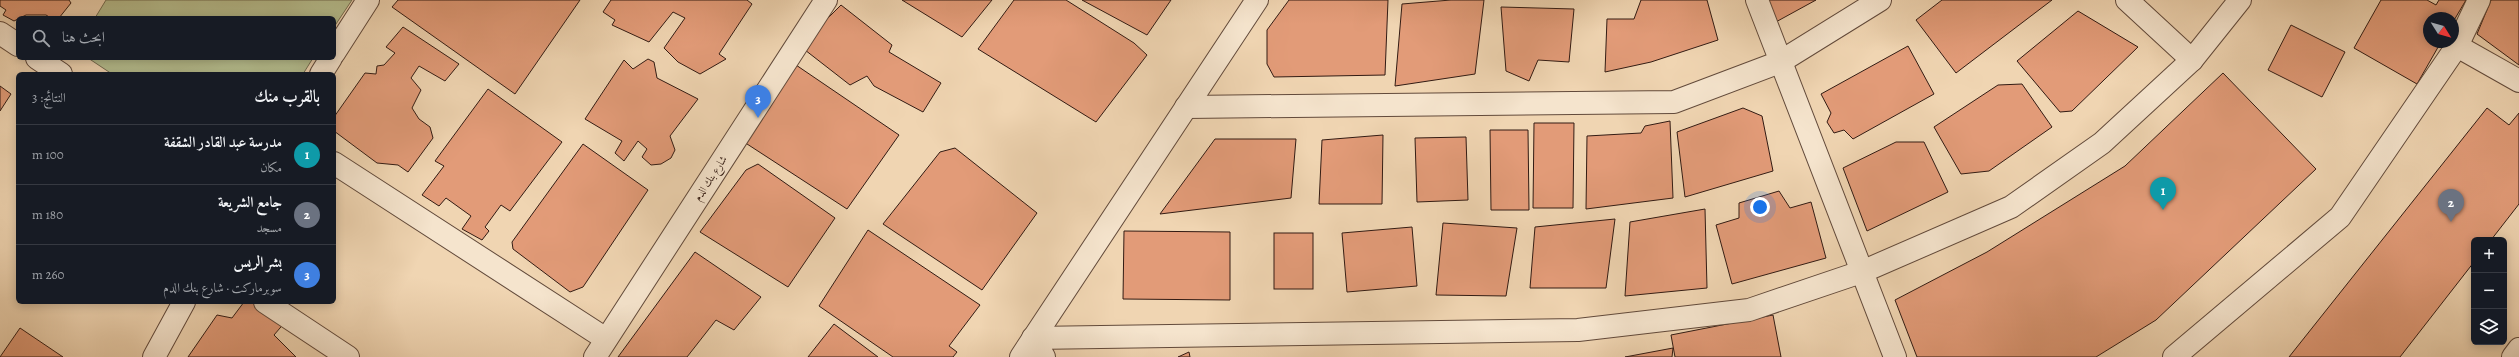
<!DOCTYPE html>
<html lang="ar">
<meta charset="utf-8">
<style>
:root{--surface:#171b24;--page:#20242c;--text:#f1f3f6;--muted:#9ea1a6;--line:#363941;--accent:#c59692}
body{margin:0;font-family:Alegreya,Amiri,serif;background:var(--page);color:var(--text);direction:rtl}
.controls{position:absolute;right:12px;bottom:12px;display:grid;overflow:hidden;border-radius:6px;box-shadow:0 2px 10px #0003}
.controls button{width:36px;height:36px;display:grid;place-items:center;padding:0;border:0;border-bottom:1px solid var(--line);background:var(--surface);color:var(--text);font:20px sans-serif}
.compass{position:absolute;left:2423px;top:12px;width:36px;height:36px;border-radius:50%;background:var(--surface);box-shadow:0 2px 10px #0003;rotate:127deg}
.you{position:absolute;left:1760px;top:207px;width:14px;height:14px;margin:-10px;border:3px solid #fff;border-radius:50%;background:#1a73e8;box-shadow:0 0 0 6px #1a73e833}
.badge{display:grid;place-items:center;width:26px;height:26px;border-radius:50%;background:var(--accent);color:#fff;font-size:13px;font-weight:700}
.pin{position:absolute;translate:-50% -33px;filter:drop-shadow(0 1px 2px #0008)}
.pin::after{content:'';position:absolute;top:21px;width:14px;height:12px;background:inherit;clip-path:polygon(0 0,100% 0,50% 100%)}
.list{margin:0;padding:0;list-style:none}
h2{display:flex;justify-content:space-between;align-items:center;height:52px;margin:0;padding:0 16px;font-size:17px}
h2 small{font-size:13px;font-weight:400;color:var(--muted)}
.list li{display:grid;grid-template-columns:26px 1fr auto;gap:12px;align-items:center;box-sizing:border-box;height:60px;padding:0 16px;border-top:1px solid var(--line)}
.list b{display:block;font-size:15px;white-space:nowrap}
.list p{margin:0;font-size:13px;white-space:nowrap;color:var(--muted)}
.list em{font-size:13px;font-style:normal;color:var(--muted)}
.icon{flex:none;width:22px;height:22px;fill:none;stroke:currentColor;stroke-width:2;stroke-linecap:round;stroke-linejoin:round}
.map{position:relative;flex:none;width:2519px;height:357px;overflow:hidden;direction:ltr}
.search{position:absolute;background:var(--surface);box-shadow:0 2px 10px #0003;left:16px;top:16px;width:320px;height:44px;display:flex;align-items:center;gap:10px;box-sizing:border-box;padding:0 14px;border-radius:6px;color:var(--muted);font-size:15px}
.panel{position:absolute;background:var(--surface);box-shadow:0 2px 10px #0003;left:16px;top:72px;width:320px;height:232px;border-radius:6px;direction:rtl}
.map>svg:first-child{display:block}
.green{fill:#b6be8f;stroke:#746c51}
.building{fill:#e29b78;stroke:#321b13}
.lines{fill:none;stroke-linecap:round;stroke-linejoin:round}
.minor-casing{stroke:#624a3b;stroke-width:24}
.minor{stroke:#f5e4cd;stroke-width:22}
.labels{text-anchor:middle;stroke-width:3;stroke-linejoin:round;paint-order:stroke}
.street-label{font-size:11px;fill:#321b13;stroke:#f5e4cd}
</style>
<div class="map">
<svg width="2519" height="357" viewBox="0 0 2519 357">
<rect width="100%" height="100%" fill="#f0d5b2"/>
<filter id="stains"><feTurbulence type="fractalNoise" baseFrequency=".005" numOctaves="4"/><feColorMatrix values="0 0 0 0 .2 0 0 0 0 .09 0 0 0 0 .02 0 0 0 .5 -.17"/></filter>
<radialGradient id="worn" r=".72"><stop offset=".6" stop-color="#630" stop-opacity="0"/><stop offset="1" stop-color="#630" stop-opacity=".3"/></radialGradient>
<g class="green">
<path d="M 106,0 L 352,0 L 334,27 L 334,18 L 95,18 Z"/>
<path d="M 88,58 L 313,58 L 303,74 L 112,74 Z"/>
</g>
<g class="building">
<path d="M 0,0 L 69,0 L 71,3 L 59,18 L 51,18 L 46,15 L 26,15 L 14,21 L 3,15 L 6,10 L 0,6 Z"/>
<path d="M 398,0 L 580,0 L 515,94 L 392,7 Z"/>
<path d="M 611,0 L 747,0 L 752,4 L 719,54 L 726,59 L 700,74 L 678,62 L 664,48 L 685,18 L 673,12 L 649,42 L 612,25 L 615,20 L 603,12 Z"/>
<path d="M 902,0 L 992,0 L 962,37 Z"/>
<path d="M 1014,0 L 1066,0 L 1134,43 L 1147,55 L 1096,122 L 978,49 Z"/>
<path d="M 1082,0 L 1171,0 L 1147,35 Z"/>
<path d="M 1289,0 L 1388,0 L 1385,75 L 1274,77 L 1267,64 L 1267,30 Z"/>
<path d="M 1451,0 L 1484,0 L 1475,74 L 1395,86 L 1402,4 Z"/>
<path d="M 1641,0 L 1707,0 L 1718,40 L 1651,62 L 1605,72 L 1607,19 L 1634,19 Z"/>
<path d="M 1766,0 L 1816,0 L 1774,23 Z"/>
<path d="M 1942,0 L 2052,0 L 1956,73 L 1916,20 Z"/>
<path d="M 2381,0 L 2427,0 L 2436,5 L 2439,0 L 2466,0 L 2453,22 L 2453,18 L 2429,18 L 2429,42 L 2441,42 L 2417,84 L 2354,48 Z"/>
<path d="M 2491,0 L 2519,0 L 2519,65 L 2477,34 Z"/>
<path d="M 841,5 L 892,45 L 889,52 L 941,83 L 923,112 L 874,86 L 867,76 L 850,85 L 805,50 L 825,21 Z"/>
<path d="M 1501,7 L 1574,9 L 1569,62 L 1538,60 L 1529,81 L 1506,71 Z"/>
<path d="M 2078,11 L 2138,47 L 2072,111 L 2060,112 L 2017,61 Z"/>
<path d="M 2291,25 L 2345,52 L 2322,97 L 2268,70 Z"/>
<path d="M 403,27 L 459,64 L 445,81 L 419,66 L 411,78 L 421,90 L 412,108 L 419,119 L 430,127 L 433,138 L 408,172 L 398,165 L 377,163 L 334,131 L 334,117 L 365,73 L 376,74 L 377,66 L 384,65 L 395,53 L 386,47 Z"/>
<path d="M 1908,46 L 1934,94 L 1853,139 L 1844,130 L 1834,133 L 1827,122 L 1831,113 L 1821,94 Z"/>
<path d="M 648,59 L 654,62 L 657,78 L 698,99 L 670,136 L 675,150 L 671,158 L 661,164 L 651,165 L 642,157 L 647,149 L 638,141 L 624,161 L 615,153 L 622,141 L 585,119 L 624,60 L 633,69 Z"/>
<path d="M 796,65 L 899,135 L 847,209 L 744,142 Z"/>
<path d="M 2223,73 L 2316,169 L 2156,320 L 2096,357 L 1917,357 L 1895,300 L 1987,252 L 2125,166 Z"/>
<path d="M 2022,84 L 2052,127 L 1989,171 L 1961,174 L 1934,127 L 1998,85 Z"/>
<path d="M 0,86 L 11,94 L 0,111 Z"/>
<path d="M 488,89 L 562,142 L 510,211 L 501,205 L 485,227 L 489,231 L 482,240 L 462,229 L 471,216 L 446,198 L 439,206 L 422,195 L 444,166 L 435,161 Z"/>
<path d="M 1743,108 L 1762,116 L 1773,171 L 1685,197 L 1677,132 Z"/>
<path d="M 2487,108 L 2509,125 L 2519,113 L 2519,204 L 2491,240 L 2474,240 L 2474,262 L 2400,357 L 2289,357 Z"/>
<path d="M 1670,121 L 1673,198 L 1586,209 L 1587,136 L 1641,133 L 1645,126 Z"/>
<path d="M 1534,123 L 1574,123 L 1573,208 L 1533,208 Z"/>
<path d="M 1490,130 L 1528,130 L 1529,210 L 1491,210 Z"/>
<path d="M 1383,135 L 1382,204 L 1319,204 L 1322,140 Z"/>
<path d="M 1466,137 L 1468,200 L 1417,202 L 1415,138 Z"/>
<path d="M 1215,139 L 1296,139 L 1291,198 L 1160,214 Z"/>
<path d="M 1896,142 L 1924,142 L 1948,192 L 1867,231 L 1843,168 Z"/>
<path d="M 583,144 L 648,190 L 583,287 L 570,292 L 513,249 L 512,242 Z"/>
<path d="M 955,148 L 1037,213 L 982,290 L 883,224 L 940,152 Z"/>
<path d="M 758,164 L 835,218 L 788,287 L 700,232 L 746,170 Z"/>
<path d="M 1779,191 L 1790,208 L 1811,202 L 1826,258 L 1732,284 L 1716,225 L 1739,218 L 1739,203 Z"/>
<path d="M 1705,209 L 1707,288 L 1625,296 L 1630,222 Z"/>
<path d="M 1615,219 L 1606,288 L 1530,288 L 1535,227 Z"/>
<path d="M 1443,223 L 1517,228 L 1506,296 L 1436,295 Z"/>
<path d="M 1412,227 L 1417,286 L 1347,292 L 1342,233 Z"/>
<path d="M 868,230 L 980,305 L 949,346 L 957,352 L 953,357 L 893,357 L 819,306 Z"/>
<path d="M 1124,231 L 1230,232 L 1230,300 L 1123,299 Z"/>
<rect x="1274" y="233" width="39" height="56"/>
<path d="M 695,252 L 761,297 L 734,330 L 716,320 L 687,357 L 618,357 Z"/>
<path d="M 244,302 L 255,302 L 286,321 L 274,335 L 296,357 L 188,357 L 217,315 L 232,318 Z"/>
<path d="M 1773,315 L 1781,357 L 1675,357 L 1671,335 Z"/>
<path d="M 834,324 L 878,357 L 808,357 Z"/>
<path d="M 20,328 L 63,357 L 0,357 Z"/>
<path d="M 1673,348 L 1672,357 L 1625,357 Z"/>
<path d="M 1189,352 L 1190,357 L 1178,357 Z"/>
</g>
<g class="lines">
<g class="minor-casing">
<g id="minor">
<path d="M 1757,0 L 1895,357"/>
<path d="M 2127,0 L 2192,60"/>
<path d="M 0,33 L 18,45"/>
<path d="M 2457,46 L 2519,81"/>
<path d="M 334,53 L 368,0"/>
<path d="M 37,58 L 61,74"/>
<path d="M 321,74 L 331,58"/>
<path d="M 1186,107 L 1674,102 L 1780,62 L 1880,0"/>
<path d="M 334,163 L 606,339"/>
<path d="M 265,302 L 348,357"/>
<path d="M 154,357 L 184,302"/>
<path d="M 595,357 L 826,0"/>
<path d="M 1021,357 L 1257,0"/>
<path d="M 1044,357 L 1033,338 L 1578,330 L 1749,310 L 1864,271 L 2011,207 L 2102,143 L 2192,60 L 2240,0"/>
<path d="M 2174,357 L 2340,217 L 2457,46 L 2479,0"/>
<path d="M 2513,357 L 2519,349"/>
</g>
</g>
<use href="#minor" class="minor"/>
</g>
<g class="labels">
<g class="street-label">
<text transform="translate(710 178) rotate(-57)" y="4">شارع بنك الدم</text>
</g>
</g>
<rect width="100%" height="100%" filter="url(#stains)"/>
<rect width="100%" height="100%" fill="url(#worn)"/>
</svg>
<div class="controls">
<button>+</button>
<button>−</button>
<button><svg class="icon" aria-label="layers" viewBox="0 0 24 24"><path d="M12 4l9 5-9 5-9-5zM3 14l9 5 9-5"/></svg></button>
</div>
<svg class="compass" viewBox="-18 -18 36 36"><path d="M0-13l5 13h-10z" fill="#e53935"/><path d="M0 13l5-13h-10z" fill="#9ea1a6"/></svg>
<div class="you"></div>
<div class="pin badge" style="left:2163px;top:210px;background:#0f9aa8">1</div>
<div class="pin badge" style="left:2451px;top:222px;background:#6b7280">2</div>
<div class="pin badge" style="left:758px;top:118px;background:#3f7fe0">3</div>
<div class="search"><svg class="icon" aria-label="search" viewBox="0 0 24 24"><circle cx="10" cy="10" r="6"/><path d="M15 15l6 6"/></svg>ابحث هنا</div>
<section class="panel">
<h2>بالقرب منك<small>النتائج: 3</small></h2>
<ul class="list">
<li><span class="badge" style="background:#0f9aa8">1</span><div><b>مدرسة عبد القادر الشقفة</b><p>مكان</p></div><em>100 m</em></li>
<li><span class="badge" style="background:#6b7280">2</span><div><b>جامع الشريعة</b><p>مسجد</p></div><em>180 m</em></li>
<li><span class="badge" style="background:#3f7fe0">3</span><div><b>بشر الريس</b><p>سوبرماركت · شارع بنك الدم</p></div><em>260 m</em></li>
</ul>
</section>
</div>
